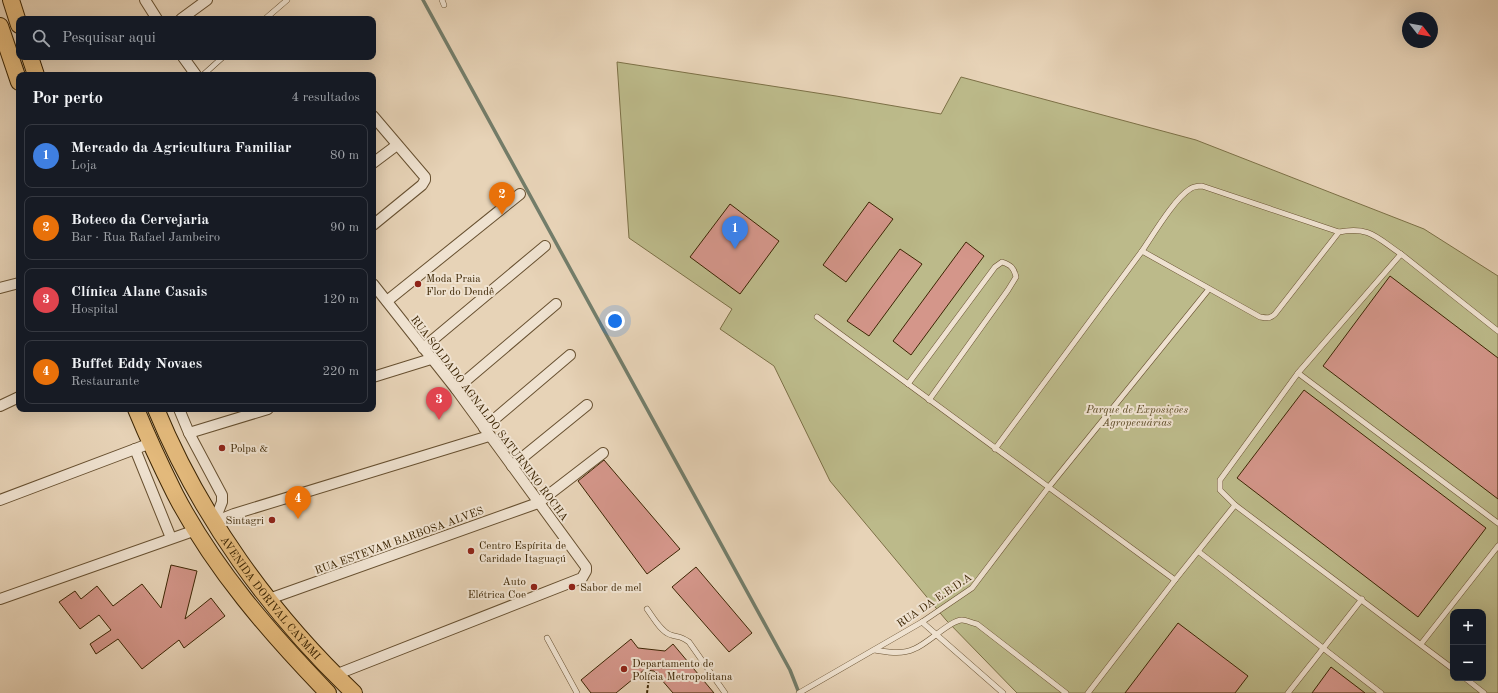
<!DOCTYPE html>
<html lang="pt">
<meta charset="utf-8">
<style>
:root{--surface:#171b24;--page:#20242c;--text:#f1f3f6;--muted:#9ea1a6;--line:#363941;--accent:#c59692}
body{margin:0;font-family:"Old Standard TT",serif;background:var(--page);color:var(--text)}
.controls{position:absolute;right:12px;bottom:12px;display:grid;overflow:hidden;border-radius:8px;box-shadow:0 4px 16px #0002}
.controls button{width:36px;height:36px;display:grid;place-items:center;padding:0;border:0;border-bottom:1px solid var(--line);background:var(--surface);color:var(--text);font:20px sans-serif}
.compass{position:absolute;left:1402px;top:12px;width:36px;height:36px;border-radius:50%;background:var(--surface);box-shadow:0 4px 16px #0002;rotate:121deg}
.you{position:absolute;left:615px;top:321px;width:14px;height:14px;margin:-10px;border:3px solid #fff;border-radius:50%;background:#1a73e8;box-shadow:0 0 0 6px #1a73e833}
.badge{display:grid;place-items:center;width:26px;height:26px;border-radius:50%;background:var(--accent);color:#fff;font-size:13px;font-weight:700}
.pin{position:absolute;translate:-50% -33px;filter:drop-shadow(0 1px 2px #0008)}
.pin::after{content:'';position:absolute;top:21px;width:14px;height:12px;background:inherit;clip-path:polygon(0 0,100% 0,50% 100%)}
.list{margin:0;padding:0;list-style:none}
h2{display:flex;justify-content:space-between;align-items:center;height:52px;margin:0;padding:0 16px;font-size:17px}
h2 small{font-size:13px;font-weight:400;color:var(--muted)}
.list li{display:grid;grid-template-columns:26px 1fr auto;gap:12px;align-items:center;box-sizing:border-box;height:64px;margin:0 8px 8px;padding:0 8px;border:1px solid var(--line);border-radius:8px}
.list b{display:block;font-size:15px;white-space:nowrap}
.list p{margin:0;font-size:13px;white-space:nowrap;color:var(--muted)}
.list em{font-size:13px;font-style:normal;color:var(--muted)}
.icon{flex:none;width:22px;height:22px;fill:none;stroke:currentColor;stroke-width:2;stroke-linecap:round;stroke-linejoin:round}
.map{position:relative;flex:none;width:1498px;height:693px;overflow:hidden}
.search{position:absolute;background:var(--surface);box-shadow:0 4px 16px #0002;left:16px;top:16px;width:360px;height:44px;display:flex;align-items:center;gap:10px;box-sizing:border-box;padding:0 14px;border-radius:8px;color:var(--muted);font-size:15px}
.panel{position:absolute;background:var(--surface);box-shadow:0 4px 16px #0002;left:16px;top:72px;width:360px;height:340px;border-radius:8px}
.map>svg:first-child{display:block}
.green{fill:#bcba8a;stroke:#7c7046;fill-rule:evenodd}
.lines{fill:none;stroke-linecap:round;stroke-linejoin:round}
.stream{stroke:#737d6a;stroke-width:3.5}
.building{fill:#d4968a;stroke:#3c2503}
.service-casing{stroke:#675030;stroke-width:6}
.minor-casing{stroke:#675030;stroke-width:12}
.primary-casing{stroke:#3c2503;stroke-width:18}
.path{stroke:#3c2503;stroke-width:2;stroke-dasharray:3 2;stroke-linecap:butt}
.service{stroke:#efe2d0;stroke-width:5}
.minor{stroke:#efe2d0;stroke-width:10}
.primary{stroke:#e4ba7c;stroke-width:16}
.poi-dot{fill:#8f2418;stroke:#efe2d0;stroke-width:1.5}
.labels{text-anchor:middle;stroke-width:4;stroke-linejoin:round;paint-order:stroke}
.poi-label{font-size:11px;fill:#3c2503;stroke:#efe2d0;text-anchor:start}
.park-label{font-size:11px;font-style:italic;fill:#5c4a25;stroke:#efe2d0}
.street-label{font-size:11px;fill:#3c2503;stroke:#efe2d0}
</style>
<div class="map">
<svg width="1498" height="693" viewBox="0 0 1498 693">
<rect width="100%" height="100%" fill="#e7d3b7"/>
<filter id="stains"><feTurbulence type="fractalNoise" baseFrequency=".005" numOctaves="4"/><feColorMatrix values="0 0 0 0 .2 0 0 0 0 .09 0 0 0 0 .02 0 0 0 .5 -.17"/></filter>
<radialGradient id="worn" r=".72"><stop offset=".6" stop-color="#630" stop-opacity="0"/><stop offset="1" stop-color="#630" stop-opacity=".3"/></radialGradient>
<path class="green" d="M 617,62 L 836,96 L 941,114 L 961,77 L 1196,140 L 1424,229 L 1498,276 L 1498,693 L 1017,693 L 946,620 L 830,481 L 774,366 L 720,329 L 732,309 L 629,238 ZM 1453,612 L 1483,612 L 1483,678 L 1453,678 Z"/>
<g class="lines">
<path class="stream" d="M 423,0 L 790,670 L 799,693"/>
</g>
<g class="building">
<path d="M 869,202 L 893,219 L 846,282 L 823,265 Z"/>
<path d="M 730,204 L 779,241 L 740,294 L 690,257 Z"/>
<path d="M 966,242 L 984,256 L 911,355 L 893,341 Z"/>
<path d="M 900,249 L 922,264 L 869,336 L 847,321 Z"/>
<path d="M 1390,276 L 1498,358 L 1498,499 L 1323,366 Z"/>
<path d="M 1304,390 L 1486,528 L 1418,617 L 1237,478 Z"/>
<path d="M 604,460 L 680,549 L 647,574 L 578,481 Z"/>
<path d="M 171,565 L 197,571 L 185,619 L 211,598 L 225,616 L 184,648 L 179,640 L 142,669 L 118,639 L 96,654 L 90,644 L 111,630 L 99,615 L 80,629 L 59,602 L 75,591 L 81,599 L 97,586 L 113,606 L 142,584 L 161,608 Z"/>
<path d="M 696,567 L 752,633 L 729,652 L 672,587 Z"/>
<path d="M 1178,623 L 1248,676 L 1235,693 L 1125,693 Z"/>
<path d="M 631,639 L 638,648 L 665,651 L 673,644 L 714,693 L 673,693 L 654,671 L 644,670 L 616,693 L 591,693 L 581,680 Z"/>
<path d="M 1331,667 L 1365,693 L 1312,693 Z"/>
</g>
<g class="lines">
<g class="service-casing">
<g id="service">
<path d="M 442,0 L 444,5"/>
<path d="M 265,19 L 287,0"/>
<path d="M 203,75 L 223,57"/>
<path d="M 1142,251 C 1153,235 1175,198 1190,189 C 1194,186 1198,186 1202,186 L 1339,232"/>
<path d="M 817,317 L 1175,580 L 1088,693"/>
<path d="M 1298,373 L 1498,523"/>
<path d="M 908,384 L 995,267 L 1002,262 C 1011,265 1014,268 1016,277 L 1008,290 L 929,400"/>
<path d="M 995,449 L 1142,251 L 1260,317 C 1267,318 1270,319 1275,314 L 1339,232 C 1370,226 1377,238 1401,254"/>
<path d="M 1235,505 L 1453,669"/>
<path d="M 1199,552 L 1381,693"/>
<path d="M 1175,580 L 1235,505 L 1220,490 L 1220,480 L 1298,373 L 1401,254 L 1498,331"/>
<path d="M 647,609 C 653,617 661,632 671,635 C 680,638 679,635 689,642 L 725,693"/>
<path d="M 922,622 L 1003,693"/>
<path d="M 547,638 L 577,693"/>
<path d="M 1421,644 L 1498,546"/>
<path d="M 874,650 C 888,652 901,655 914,649 C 928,644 950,620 962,620 C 966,620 972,623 977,624 L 1066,693"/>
<path d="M 1465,678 L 1484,693"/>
<path d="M 799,693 L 922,622 L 972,588 L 1048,488 L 1209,289"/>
<path d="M 1288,693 L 1362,599"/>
</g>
</g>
<g class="minor-casing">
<g id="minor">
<path d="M 145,0 L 157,19"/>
<path d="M 181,19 L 207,0"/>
<path d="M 183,57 L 196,75"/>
<path d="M 373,116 L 425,177 L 425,180 L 422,185 L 373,225"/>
<path d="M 373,163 L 397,145"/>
<path d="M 0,288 L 19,283"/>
<path d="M 387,301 L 520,194"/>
<path d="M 423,348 L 545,246"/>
<path d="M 373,377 L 431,359"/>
<path d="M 456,389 L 556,304"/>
<path d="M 0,406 L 19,397"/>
<path d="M 179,409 L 189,433 L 222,495 L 222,502 L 214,522"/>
<path d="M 484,428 L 570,355"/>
<path d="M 189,433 L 268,409"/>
<path d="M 135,449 L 171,538"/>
<path d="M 512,466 L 587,405"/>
<path d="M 0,500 L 151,443"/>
<path d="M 214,522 L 234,514 L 489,436"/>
<path d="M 0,599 L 196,530"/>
<path d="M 269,599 L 538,503 L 603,453"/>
<path d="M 335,675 L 582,578 L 586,571 L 586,567 L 456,389 L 373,284"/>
</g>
</g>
<g class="primary-casing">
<g id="primary">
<path d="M 11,0 L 19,25"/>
<path d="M 0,26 L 19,82"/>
<path d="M 30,57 L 36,75"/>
<path d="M 136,409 C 148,438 161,466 175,494 C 214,569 270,633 328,693"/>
<path id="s1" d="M 156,409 C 200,516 270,613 354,693"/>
</g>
</g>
<path class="path" d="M 647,693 L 650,670"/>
<use href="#service" class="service"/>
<use href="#minor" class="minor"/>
<use href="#primary" class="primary"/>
</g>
<g class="poi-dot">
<circle cx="418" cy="284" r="4"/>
<circle cx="222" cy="448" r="4"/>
<circle cx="272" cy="520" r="4"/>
<circle cx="471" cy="551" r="4"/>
<circle cx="534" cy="587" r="4"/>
<circle cx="572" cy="587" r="4"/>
<circle cx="624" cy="669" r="4"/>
</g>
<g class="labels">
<g class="poi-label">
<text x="426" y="282">Moda Praia<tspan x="426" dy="13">Flor do Dendê</tspan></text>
<text x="230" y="452">Polpa &amp;</text>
<text x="264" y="524" text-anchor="end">Sintagri</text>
<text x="479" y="549">Centro Espírita de<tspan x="479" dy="13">Caridade Itaguaçú</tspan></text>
<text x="526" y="585" text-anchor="end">Auto<tspan x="526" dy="13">Elétrica Coe</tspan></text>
<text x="580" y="591">Sabor de mel</text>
<text x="632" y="667">Departamento de<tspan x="632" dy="13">Polícia Metropolitana</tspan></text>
</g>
<g class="park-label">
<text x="1137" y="413">Parque de Exposições<tspan x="1137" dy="13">Agropecuárias</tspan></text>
</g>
<g class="street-label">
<text transform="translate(490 418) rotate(53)" y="4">RUA SOLDADO AGNALDO SATURNINO ROCHA</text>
<text transform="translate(399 540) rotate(-20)" y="4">RUA ESTEVAM BARBOSA ALVES</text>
<text dy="4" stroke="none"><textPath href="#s1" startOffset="222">AVENIDA DORIVAL CAYMMI</textPath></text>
<text transform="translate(934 600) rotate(-34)" y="4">RUA DA E.B.D.A</text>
</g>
</g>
<rect width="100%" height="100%" filter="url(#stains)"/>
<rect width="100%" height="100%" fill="url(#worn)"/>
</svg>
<div class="controls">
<button>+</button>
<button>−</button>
</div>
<svg class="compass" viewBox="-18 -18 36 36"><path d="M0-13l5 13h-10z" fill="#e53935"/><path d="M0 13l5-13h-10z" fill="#9ea1a6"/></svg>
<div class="you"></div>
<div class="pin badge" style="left:735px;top:249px;background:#3f7fe0">1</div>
<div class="pin badge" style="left:502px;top:215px;background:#e8710a">2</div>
<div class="pin badge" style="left:439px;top:420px;background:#e0444e">3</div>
<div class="pin badge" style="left:298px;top:519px;background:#e8710a">4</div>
<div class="search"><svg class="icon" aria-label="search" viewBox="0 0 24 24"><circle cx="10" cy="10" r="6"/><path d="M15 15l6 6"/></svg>Pesquisar aqui</div>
<section class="panel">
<h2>Por perto<small>4 resultados</small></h2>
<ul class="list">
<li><span class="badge" style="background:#3f7fe0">1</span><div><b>Mercado da Agricultura Familiar</b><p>Loja</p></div><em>80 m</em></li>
<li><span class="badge" style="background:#e8710a">2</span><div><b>Boteco da Cervejaria</b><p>Bar · Rua Rafael Jambeiro</p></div><em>90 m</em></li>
<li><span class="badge" style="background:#e0444e">3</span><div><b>Clínica Alane Casais</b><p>Hospital</p></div><em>120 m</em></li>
<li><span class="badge" style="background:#e8710a">4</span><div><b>Buffet Eddy Novaes</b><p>Restaurante</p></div><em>220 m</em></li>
</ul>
</section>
</div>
